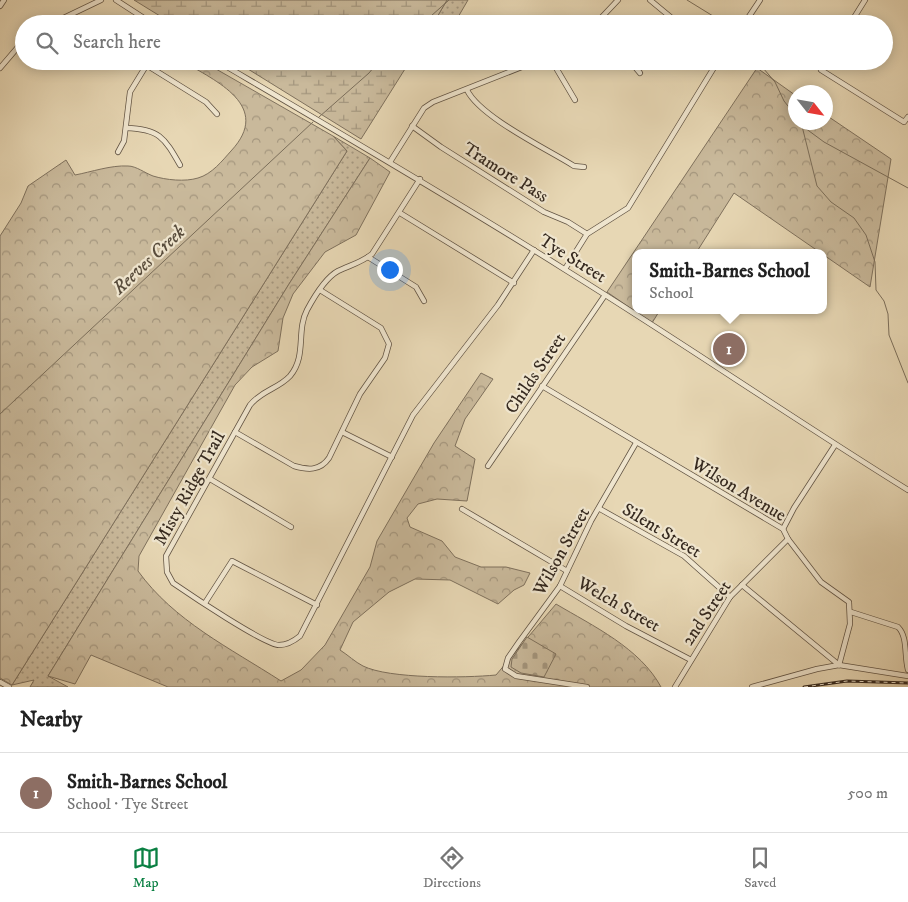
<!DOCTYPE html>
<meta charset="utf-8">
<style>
:root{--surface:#fff;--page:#f6f6f6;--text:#222;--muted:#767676;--line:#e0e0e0;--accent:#0b8043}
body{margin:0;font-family:"IM FELL DW Pica",serif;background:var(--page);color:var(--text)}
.compass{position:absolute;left:788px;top:85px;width:45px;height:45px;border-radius:50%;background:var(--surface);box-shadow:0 2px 12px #0003;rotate:121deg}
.you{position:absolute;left:389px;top:269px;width:18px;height:18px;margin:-12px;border:4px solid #fff;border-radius:50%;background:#1a73e8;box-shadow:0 0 0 8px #1a73e833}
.badge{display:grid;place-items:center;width:32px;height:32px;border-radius:50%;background:var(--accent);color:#fff;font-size:16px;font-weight:700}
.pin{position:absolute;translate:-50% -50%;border:2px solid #fff;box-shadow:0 1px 5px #0006}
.popup{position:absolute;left:632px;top:249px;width:195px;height:65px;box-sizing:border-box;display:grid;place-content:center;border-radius:10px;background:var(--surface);filter:drop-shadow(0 1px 4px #0005);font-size:16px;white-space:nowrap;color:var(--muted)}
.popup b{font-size:19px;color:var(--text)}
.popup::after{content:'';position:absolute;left:50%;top:100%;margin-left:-10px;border:10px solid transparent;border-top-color:var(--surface)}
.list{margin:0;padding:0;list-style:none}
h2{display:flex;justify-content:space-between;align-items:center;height:65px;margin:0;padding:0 20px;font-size:21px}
h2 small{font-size:16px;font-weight:400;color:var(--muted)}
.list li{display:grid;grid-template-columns:32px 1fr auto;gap:15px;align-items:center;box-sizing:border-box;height:80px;padding:0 20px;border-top:1px solid var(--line)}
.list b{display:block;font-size:19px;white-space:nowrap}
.list p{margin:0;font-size:16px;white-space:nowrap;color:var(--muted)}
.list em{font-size:16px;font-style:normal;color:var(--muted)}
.icon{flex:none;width:28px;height:28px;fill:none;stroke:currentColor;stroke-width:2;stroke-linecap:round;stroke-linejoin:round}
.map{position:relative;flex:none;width:908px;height:687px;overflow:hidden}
.search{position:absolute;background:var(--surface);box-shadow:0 2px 12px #0003;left:15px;right:15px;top:15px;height:55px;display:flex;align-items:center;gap:12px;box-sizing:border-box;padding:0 18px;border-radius:28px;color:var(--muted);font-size:19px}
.sheet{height:145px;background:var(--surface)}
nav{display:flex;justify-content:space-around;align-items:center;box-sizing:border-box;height:70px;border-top:1px solid var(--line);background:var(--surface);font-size:14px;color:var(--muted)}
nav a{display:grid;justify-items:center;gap:2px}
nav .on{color:var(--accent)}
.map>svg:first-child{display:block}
.grass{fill:url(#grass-dots);stroke:#7f715d}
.forest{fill:url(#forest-crowns);stroke:#7f715d}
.wetland{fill:url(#wetland-marsh);stroke:#7f715d}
.cemetery{fill:url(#cemetery-stones);stroke:#7f715d}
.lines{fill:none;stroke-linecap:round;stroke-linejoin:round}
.stream{stroke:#7b6e5a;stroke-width:1}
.minor-casing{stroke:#625444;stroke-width:6}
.minor{stroke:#efe5ce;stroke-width:4.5}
.rail-casing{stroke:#35291f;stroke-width:3}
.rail{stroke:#efe5ce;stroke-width:1;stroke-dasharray:4;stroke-linecap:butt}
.labels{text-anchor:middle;stroke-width:4.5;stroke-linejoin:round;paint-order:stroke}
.street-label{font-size:18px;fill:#35291f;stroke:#efe5ce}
.water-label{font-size:19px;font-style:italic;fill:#584c3c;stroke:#efe5ce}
</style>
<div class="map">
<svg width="908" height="687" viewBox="0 0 908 687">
<defs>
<pattern id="grass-dots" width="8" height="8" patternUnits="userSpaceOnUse" patternTransform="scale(1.25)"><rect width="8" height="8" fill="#c9b99b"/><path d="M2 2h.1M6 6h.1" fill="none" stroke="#a4967e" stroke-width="1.8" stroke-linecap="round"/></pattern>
<pattern id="forest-crowns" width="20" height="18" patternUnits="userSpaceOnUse" patternTransform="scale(1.25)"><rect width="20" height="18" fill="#c9b99b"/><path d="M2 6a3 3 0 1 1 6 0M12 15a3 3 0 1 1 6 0" fill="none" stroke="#a4967e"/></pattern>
<pattern id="wetland-marsh" width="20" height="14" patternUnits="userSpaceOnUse" patternTransform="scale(1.25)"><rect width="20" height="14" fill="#c9b99b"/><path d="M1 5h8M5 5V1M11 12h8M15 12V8" fill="none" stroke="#a4967e"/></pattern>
<pattern id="cemetery-stones" width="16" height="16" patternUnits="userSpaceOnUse" patternTransform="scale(1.25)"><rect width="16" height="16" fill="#c9b99b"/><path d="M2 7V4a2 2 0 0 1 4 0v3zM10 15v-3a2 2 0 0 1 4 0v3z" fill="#a4967e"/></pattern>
</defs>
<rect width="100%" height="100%" fill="#e7d7b4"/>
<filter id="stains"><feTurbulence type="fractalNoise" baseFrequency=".004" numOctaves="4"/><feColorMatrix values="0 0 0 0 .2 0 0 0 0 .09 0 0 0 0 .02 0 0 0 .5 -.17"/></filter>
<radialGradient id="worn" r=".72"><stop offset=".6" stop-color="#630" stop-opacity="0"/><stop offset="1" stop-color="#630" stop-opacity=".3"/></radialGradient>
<g class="grass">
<path d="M 447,0 L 468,0 L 454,24 L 433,24 Z"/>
<path d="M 333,136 L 370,158 L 289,284 L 48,676 L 68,687 L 30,687 L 34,680 L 12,685 L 347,151 Z"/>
</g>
<g class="forest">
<path d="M 182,61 L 202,61 L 333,136 L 347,151 L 12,685 L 0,678 L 0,236 L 21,203 L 28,186 L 66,160 L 75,175 C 91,172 111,165 128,166 C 136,166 145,173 153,176 C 166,180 185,182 198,178 C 212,174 222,161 231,151 C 273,106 216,81 182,61 Z"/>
<path d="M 757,68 L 795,95 L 796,122 L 826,122 L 826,115 L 891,159 L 870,287 L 734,193 L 696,253 L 635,253 L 635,310 L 660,310 L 652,323 L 607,292 Z"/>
<path d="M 370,158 L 390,172 L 356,235 L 325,252 L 293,294 L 283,318 L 278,351 L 252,367 L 235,385 L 139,556 L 138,571 C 174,621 230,648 281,681 L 301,670 L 325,645 L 370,567 L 377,541 L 434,443 L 481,373 L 493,379 L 465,419 L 455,446 L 475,459 L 467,501 L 437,499 L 418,504 L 407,518 L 410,527 L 442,541 L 455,557 L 481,567 L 506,567 L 530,573 L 524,585 L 514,590 L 498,604 L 450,580 L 415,579 L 389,592 L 353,622 L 340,650 C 348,655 355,662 363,666 C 389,679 465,678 496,675 L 556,604 C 593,626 640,648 661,687 L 168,687 L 91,655 L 75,684 L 48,676 L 289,284 Z"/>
</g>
<g class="wetland">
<path d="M 134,0 L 447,0 L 433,24 L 173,24 Z"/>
<path d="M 235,61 L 410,61 L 361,139 Z"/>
</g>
<path class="cemetery" d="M 527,637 L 556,654 L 544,677 L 521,673 L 511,667 L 512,659 Z"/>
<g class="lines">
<g class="stream">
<path d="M 687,0 L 726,24"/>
<path d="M 422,24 L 449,0"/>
<path d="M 757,61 L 775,82 L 784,101 L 796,116"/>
<path d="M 319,117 L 369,73 L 379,61"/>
<path d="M 801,122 L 817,186 L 831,202 L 854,218 L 866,235 L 875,262 L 876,290 L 884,301 L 888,314 L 889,335 L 908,383"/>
<path d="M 805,128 L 824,142 L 908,188"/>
<path d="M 0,414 L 313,122"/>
</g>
<g class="minor-casing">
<g id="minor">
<path d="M 116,0 L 153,24"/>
<path d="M 650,0 L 679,24"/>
<path d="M 0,6 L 4,0"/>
<path d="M 51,24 L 101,0"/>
<path d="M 592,24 L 601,18 L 618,0"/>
<path d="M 744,24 L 760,0"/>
<path d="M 850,24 L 865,0"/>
<path d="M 140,61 L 206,102 L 217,114"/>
<path d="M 217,61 C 333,129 450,197 564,269 C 680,341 792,418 908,490"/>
<path d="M 552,61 L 575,100"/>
<path d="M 630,61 L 640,73"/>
<path d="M 827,61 L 821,70 L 904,122 L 908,117"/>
<path d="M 0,68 L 24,40"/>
<path d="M 467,90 C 480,117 547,149 574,166 L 584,167"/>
<path d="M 412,126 L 441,147 L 544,212 L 568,222 L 587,234"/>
<path d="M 126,128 C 159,129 164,137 180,165"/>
<path d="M 118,152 L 124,141 L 130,92 L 149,61"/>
<path d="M 390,162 L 424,108 L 433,102 L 537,61"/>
<path d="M 420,179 L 372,254 C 361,263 350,265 338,271 C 325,278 314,297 307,310 C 296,331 307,356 290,376 C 278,389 262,390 250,405 L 166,556 L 167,572 L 173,583 C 189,594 265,645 279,645 C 288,645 294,641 300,636 L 413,415 L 498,305 L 534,250"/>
<path d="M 400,213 L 514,283"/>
<path d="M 368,257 L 416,287 L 424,301"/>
<path d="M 565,269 L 587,234 L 628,208 L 718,61"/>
<path d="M 542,386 L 783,529 L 788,539 L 821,582 L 849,602 L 850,624 L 839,665"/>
<path d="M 235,432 L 294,466 C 308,470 320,471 329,458 L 360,394 L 385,358 L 389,344 L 381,328 L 320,290"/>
<path d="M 342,432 L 392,457"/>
<path d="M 488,466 L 605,295"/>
<path d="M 210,479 L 291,527"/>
<path d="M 462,509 L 567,571"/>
<path d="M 600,509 L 684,556 L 730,597"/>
<path d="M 783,529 L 794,508 L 835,445"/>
<path d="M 742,585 L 839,665"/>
<path d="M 560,586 L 626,626 L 691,660"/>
<path d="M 205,603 L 232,561 L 317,605"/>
<path d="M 851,612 L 898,627 C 908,637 904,655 908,670"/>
<path d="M 0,682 L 9,687"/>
<path d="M 587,687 L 516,676 L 505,669 L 508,658 L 519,642 L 560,586 L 591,521 L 636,443"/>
<path d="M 675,687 L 730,597 L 788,539"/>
<path d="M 752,687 L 817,669 L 839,665 L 908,676"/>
</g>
</g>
<use href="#minor" class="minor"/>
<g class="rail-casing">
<path id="rail" d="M 804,687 L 847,681 L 908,683"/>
</g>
<use href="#rail" class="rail"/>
</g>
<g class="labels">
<g class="street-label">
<text transform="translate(506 172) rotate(32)" y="6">Tramore Pass</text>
<text transform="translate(573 258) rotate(32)" y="6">Tye Street</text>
<text transform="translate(535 373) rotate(-56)" y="6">Childs Street</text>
<text transform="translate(189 488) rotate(-61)" y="6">Misty Ridge Trail</text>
<text transform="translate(739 489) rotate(31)" y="6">Wilson Avenue</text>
<text transform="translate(662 530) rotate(31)" y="6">Silent Street</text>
<text transform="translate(561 551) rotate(-61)" y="6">Wilson Street</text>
<text transform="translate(619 604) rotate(30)" y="6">Welch Street</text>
<text transform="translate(706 613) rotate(-56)" y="6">2nd Street</text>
</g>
<g class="water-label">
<text transform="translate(148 259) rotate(-43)" y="7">Reeves Creek</text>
</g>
</g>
<rect width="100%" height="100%" filter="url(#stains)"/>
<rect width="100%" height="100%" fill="url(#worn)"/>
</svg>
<svg class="compass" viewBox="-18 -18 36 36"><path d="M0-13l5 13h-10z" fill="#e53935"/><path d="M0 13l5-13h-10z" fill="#767676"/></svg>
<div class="you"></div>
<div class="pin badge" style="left:729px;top:349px;background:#8d6e63">1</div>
<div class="popup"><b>Smith-Barnes School</b>School</div>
<div class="search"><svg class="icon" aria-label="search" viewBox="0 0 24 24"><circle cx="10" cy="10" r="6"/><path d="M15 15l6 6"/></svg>Search here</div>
</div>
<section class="sheet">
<h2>Nearby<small></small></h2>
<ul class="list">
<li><span class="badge" style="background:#8d6e63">1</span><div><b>Smith-Barnes School</b><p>School · Tye Street</p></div><em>500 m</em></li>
</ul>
</section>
<nav>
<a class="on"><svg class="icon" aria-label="map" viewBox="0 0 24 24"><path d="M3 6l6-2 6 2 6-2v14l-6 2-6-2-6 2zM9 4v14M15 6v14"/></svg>Map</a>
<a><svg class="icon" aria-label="directions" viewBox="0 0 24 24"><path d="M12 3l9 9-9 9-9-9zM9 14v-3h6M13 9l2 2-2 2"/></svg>Directions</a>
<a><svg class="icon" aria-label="saved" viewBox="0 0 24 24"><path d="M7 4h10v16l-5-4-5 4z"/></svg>Saved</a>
</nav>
